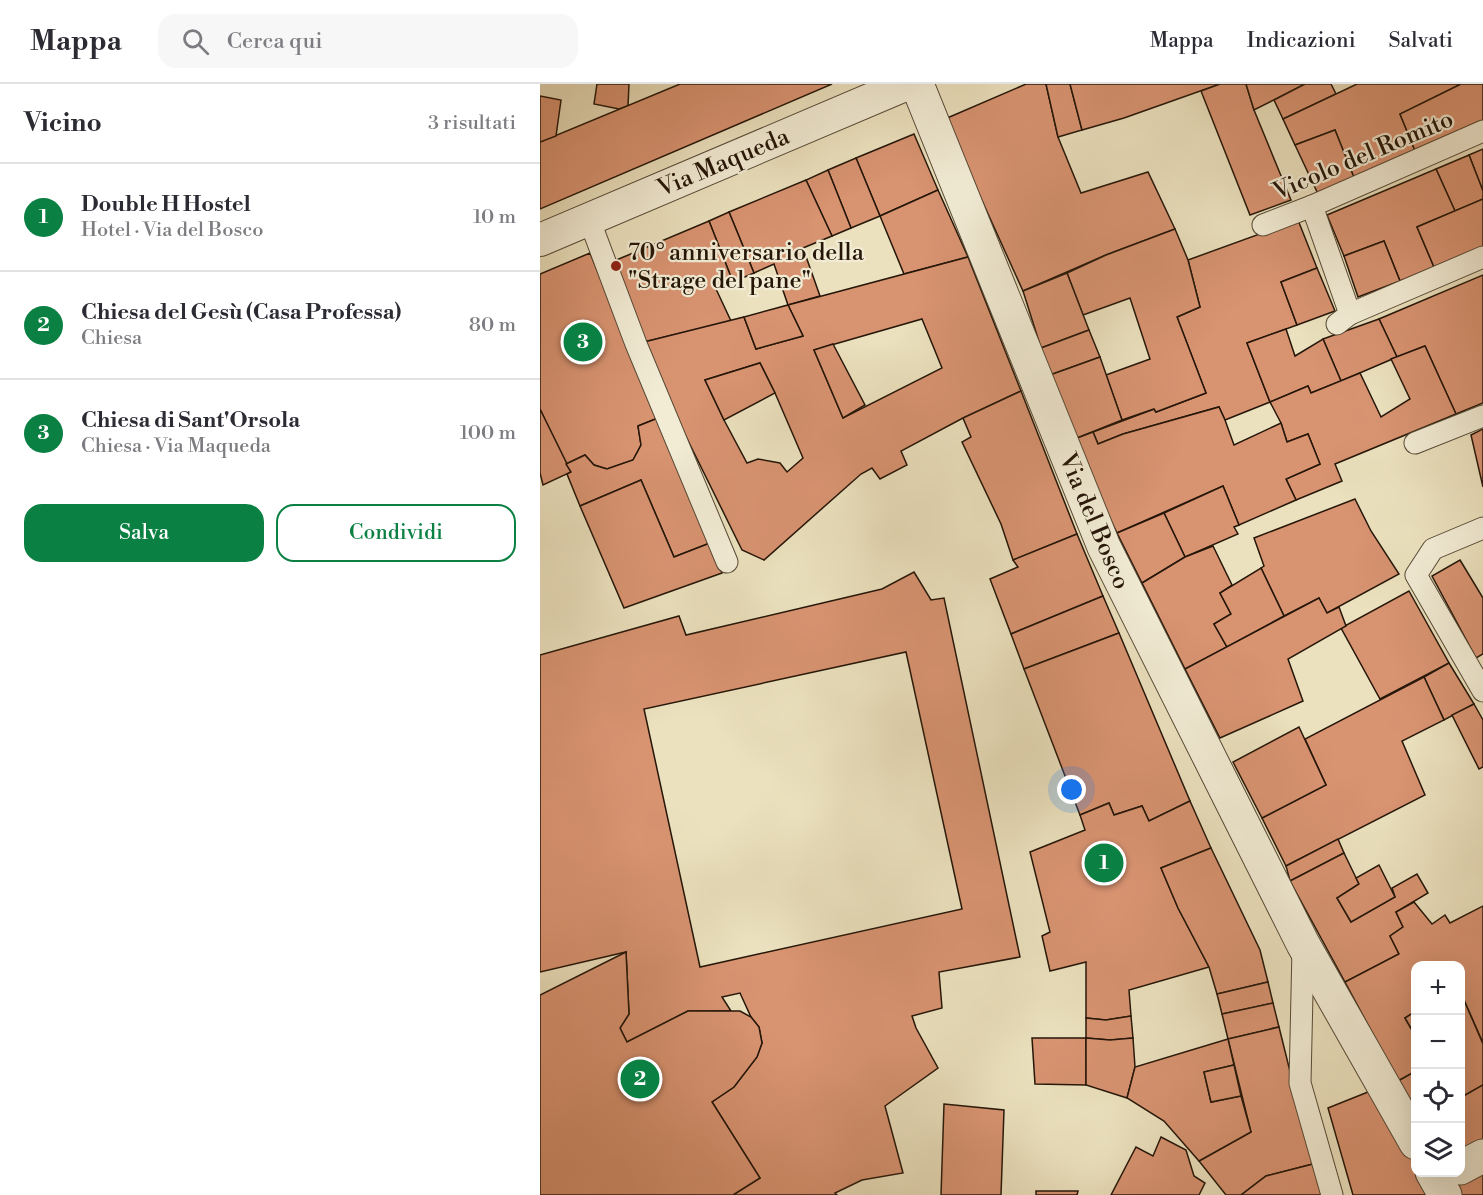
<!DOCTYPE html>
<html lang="it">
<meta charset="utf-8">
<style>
:root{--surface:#fff;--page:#f7f7f7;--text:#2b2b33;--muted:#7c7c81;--line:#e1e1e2;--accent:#0b8043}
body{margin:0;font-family:"Libre Bodoni",serif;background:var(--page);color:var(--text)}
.controls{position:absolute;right:18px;bottom:18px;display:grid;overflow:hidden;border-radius:12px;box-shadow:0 6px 24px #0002}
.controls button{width:54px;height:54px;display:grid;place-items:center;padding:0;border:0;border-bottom:2px solid var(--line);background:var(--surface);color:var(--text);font:30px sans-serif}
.you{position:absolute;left:532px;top:706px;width:21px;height:21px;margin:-15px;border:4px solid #fff;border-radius:50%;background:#1a73e8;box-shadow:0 0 0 9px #1a73e833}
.badge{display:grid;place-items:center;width:39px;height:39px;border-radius:50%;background:var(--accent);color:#fff;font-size:20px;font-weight:700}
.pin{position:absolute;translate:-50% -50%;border:3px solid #fff;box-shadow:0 2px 6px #0006}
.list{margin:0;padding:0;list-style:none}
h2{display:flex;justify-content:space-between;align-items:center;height:78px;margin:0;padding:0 24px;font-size:26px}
h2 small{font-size:20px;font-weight:400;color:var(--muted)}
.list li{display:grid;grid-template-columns:39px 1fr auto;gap:18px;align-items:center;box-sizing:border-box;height:108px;padding:0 24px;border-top:2px solid var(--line)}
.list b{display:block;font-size:22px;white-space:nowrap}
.list p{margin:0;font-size:20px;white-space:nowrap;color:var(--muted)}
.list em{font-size:20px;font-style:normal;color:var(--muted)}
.actions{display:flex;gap:12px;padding:18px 24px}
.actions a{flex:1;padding:14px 0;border:2px solid var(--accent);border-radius:18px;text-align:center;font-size:21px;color:var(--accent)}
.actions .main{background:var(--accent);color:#fff}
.icon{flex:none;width:33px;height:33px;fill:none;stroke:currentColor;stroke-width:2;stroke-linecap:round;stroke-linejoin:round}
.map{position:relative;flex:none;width:943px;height:1111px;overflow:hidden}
header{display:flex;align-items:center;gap:36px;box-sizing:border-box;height:84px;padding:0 30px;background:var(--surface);border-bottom:2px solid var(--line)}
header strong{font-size:28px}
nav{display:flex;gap:33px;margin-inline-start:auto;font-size:21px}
.search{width:420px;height:54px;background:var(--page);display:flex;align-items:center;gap:15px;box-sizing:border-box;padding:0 21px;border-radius:18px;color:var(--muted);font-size:22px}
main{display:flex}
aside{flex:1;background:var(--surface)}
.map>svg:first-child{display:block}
.building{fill:#d89371;stroke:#251608;stroke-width:1.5;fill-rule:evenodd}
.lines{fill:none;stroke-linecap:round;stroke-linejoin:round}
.service-casing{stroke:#564936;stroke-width:23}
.pedestrian-casing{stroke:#564936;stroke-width:34}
.minor-casing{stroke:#564936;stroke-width:35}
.service{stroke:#f2ecd5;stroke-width:21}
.pedestrian{stroke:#f2ecd5;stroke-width:32}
.minor{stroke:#f2ecd5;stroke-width:33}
.poi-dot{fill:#8f2418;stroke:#f2ecd5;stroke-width:2}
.labels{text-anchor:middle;stroke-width:4.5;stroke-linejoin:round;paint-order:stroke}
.street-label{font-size:24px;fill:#251608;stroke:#f2ecd5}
.poi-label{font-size:24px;fill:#251608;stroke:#f2ecd5;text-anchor:start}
</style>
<header>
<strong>Mappa</strong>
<div class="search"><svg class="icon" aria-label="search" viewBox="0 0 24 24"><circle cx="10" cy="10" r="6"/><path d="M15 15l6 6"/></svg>Cerca qui</div>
<nav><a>Mappa</a><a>Indicazioni</a><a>Salvati</a></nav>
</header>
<main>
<aside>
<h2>Vicino<small>3 risultati</small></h2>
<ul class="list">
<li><span class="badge">1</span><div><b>Double H Hostel</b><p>Hotel · Via del Bosco</p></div><em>10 m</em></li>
<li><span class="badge">2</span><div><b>Chiesa del Gesù (Casa Professa)</b><p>Chiesa</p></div><em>80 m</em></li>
<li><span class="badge">3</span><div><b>Chiesa di Sant'Orsola</b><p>Chiesa · Via Maqueda</p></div><em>100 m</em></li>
</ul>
<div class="actions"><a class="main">Salva</a><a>Condividi</a></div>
</aside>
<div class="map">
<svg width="943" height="1111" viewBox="0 0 943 1111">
<rect width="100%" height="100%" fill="#ebe1be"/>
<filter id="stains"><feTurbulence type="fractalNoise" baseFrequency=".00333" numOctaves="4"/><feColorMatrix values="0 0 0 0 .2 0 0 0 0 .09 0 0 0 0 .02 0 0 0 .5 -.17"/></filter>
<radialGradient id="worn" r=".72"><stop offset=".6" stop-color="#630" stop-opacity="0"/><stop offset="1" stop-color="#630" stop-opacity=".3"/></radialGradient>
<g class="building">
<path d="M 57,0 L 89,0 L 88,22 L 79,25 L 54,20 Z"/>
<path d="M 140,0 L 292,0 L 0,125 L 0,58 Z"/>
<path d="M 486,0 L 506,0 L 518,53 L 541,109 L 608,88 L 635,145 L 566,171 L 483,207 L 405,35 Z"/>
<path d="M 506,0 L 530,0 L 542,46 L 518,53 Z"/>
<path d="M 530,0 L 680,0 L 584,34 L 542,46 Z"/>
<path d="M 680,0 L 706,0 L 714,26 L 751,116 L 710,131 L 661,7 Z"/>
<path d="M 706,0 L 765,0 L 714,26 Z"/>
<path d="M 765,0 L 791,0 L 796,10 L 743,35 L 734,16 Z"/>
<path d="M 817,0 L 921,0 L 860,30 L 876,69 L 815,96 L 795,46 L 755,61 L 743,35 Z"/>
<path d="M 921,0 L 943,0 L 943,39 L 876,69 L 860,30 Z"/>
<path d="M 0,12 L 21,16 L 16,52 L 0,58 Z"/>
<path d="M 795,46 L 815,96 L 779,112 L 755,61 Z"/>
<path d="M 374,50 L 398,106 L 340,132 L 316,74 Z"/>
<path d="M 943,65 L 943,107 L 929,71 Z"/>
<path d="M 929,71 L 943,107 L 943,115 L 915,127 L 896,85 Z"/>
<path d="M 316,74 L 340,132 L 311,144 L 288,86 Z"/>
<path d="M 896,85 L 915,127 L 877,143 L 894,183 L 860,197 L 844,157 L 804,172 L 787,131 Z"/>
<path d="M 288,86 L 311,144 L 292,152 L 266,96 Z"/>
<path d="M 266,96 L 292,152 L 263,164 L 280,212 L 248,221 L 234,180 L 214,189 L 189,128 Z"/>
<path d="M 398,106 L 428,173 L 364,190 L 340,132 Z"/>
<path d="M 943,115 L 943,163 L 894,183 L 877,143 Z"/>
<path d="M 189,128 L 214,189 L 193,198 L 169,137 Z"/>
<path d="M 758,136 L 777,184 L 741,198 L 757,241 L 707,259 L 730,318 L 685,336 L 679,323 L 583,350 L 558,360 L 553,348 L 614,325 L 616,328 L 666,309 L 637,233 L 660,223 L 648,176 Z"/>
<path d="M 169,137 L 193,198 L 176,205 L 191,237 L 104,258 L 74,177 Z"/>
<path d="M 635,145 L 648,176 L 660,223 L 637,233 L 666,309 L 616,328 L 614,325 L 582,336 L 566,291 L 610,275 L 590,214 L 543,231 L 527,189 L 566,171 Z"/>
<path d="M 844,157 L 860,197 L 818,213 L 804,172 Z"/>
<path d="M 50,169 L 118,334 L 98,342 L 101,361 L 93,376 L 67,385 L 54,381 L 45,371 L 26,380 L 0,325 L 0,190 Z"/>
<path d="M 428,173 L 481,307 L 423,334 L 361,367 L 367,381 L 340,395 L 332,384 L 321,390 L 224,476 L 202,466 L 124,308 L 104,258 L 204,233 L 216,265 L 263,252 L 248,221 ZM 382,235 L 402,284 L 303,334 L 274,266 ZM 220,279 L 235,309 L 263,374 L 247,388 L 240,379 L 218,375 L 207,379 L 184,336 L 165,296 Z"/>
<path d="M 777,184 L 795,227 L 757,241 L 741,198 Z"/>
<path d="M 527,189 L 549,246 L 501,264 L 483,207 Z"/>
<path d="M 943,191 L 943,319 L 916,330 L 885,262 L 857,273 L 839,235 Z"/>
<path d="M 248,221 L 263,252 L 216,265 L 204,233 Z"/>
<path d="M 839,235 L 857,273 L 801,297 L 783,255 Z"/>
<path d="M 746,245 L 755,272 L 783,255 L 801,297 L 771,309 L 768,302 L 730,318 L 707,259 Z"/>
<path d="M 549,246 L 560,273 L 510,291 L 501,264 Z"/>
<path d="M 293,260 L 325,321 L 303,334 L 274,266 Z"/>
<path d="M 885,262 L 916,330 L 795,380 L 802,397 L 756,416 L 746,395 L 780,380 L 768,350 L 747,358 L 741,339 L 730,318 L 768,302 L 771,309 L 820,289 L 841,333 L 870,315 L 851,275 Z"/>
<path d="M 560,273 L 582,336 L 532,356 L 510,291 Z"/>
<path d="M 220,279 L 235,309 L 184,336 L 165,296 Z"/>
<path d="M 481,307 L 537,450 L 473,476 L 461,440 L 422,358 L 431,353 L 423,334 Z"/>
<path d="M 679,323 L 685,336 L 694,361 L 741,339 L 747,358 L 768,350 L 780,380 L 746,395 L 756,416 L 699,441 L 683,402 L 577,449 L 532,356 L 553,348 L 558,360 L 583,350 Z"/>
<path d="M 0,325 L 31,388 L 3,401 L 0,389 Z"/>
<path d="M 118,334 L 170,459 L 134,473 L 101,396 L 40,422 L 27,390 L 31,388 L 26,380 L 45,371 L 54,381 L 67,385 L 93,376 L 101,361 L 98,342 Z"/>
<path d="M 943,345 L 943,403 L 931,351 Z"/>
<path d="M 101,396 L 134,473 L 170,459 L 182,489 L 84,524 L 40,422 Z"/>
<path d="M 683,402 L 699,441 L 694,443 L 698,450 L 645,473 L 624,429 Z"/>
<path d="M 815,415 L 831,447 L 859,490 L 787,529 L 779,514 L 744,532 L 721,484 L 724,482 L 714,454 Z"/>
<path d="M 624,429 L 645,473 L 602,499 L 577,449 Z"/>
<path d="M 537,450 L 563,512 L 471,550 L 450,495 L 478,483 L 473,476 Z"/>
<path d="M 673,462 L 692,501 L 680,509 L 691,530 L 674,540 L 687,563 L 645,585 L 602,499 L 645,473 Z"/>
<path d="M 920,476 L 943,514 L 943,570 L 936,574 L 892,492 Z"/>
<path d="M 721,484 L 744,532 L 687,563 L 674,540 L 691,530 L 680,509 Z"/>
<path d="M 374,488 L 391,516 L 404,514 L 480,873 L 399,888 L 402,924 L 372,932 L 376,944 L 398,984 L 345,1022 L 363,1089 L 322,1096 L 295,1109 L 297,1111 L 193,1111 L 220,1094 L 172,1018 L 194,1003 L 217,973 L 222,959 L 219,943 L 211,933 L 200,909 L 182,913 L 191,927 L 148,927 L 87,958 L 80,944 L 89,930 L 86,868 L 0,888 L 0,571 L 139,532 L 146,551 L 342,505 ZM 366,568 L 422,825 L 160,883 L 104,625 Z"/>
<path d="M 869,507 L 909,579 L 840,615 L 801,544 Z"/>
<path d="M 563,512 L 579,549 L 484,585 L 471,550 Z"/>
<path d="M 779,514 L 787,529 L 799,523 L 806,542 L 748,575 L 763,617 L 680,654 L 645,585 Z"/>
<path d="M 579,549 L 650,717 L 609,737 L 602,722 L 574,731 L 569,719 L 540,731 L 484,585 Z"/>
<path d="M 909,579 L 934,620 L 904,636 L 884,593 Z"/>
<path d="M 884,593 L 904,636 L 862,657 L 885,711 L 746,782 L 722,734 L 786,701 L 765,655 Z"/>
<path d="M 934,620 L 943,636 L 943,683 L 939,685 L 912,631 Z"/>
<path d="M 759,643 L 786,701 L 722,734 L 693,678 Z"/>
<path d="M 650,717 L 671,764 L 621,784 L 638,824 L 669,883 L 589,906 L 591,932 L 566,936 L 546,934 L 546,878 L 510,887 L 502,852 L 510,848 L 490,768 L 545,746 L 540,731 L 569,719 L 574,731 L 602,722 L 609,737 Z"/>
<path d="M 798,755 L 804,769 L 750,797 L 746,782 Z"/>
<path d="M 671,764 L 720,866 L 728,898 L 677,910 L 669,883 L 638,824 L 621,784 Z"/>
<path d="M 804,769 L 819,800 L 797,814 L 811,838 L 855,813 L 852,804 L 877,790 L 888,809 L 856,828 L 863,843 L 850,852 L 859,870 L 805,898 L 750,797 Z"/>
<path d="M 839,781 L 855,813 L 811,838 L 797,814 L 819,800 L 816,794 Z"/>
<path d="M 874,818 L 892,840 L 905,831 L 910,839 L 943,822 L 943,959 L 920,907 L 920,882 L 876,882 L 876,927 L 865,934 L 876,953 L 876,987 L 858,997 L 805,898 L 859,870 L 850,852 L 863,843 L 856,828 Z"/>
<path d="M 86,868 L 89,930 L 80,944 L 87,958 L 148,927 L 200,927 L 211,933 L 219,943 L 222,959 L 217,973 L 194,1003 L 172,1018 L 220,1094 L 193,1111 L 0,1111 L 0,911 Z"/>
<path d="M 728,898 L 733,919 L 682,930 L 677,910 Z"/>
<path d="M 920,907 L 943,960 L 943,1001 L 920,1014 Z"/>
<path d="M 733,919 L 739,943 L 688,955 L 682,930 Z"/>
<path d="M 876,927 L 876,953 L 865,934 Z"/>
<path d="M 591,932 L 593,954 L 570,956 L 546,954 L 546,934 L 566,936 Z"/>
<path d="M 739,943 L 773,1080 L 726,1092 L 701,1111 L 686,1111 L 659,1077 L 711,1048 L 688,955 Z"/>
<path d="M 492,954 L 546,954 L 546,1001 L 495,1000 Z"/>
<path d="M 546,954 L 570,956 L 593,954 L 595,983 L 587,1014 L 546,1001 Z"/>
<path d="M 688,955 L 694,981 L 664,988 L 671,1018 L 701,1012 L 711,1048 L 659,1077 L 624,1037 L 587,1014 L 595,983 Z"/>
<path d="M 694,981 L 701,1012 L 671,1018 L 664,988 Z"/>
<path d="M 876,987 L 876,1029 L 858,997 Z"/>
<path d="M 943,1001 L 943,1058 L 920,1070 L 920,1014 Z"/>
<path d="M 833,1006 L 876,1082 L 876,1088 L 879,1088 L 892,1111 L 813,1111 L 788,1024 Z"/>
<path d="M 404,1020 L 464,1026 L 461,1111 L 401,1111 Z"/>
<path d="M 621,1053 L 646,1066 L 654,1092 L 665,1099 L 659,1111 L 571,1111 L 596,1063 L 613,1072 Z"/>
<path d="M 773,1080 L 782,1111 L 701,1111 L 726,1092 Z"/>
<path d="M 943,1088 L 943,1111 L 920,1111 L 915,1103 Z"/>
<path d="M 496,1107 L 538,1107 L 537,1111 L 496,1111 Z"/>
</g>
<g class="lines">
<g class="service-casing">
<g id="service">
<path d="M 772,122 L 810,230"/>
<path d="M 49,135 L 96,260 L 187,478"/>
<path d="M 723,141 L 772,122 L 943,47"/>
<path d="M 797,240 L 810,230 L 943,173"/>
<path d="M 875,359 L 943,332"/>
<path d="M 943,444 L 893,465 L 876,491 L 943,607"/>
<path d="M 763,864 L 760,999 L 792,1111"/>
</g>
</g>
<g class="pedestrian-casing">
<path id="pedestrian" d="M 0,156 L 367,0"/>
</g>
<g class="minor-casing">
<g id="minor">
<path d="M 377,0 L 564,463 L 763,860 L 876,1059"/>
<path d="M 920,1084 L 943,1072"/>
<path d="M 892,1088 L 905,1111"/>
</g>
</g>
<use href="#service" class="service"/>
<use href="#pedestrian" class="pedestrian"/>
<use href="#minor" class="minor"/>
</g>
<circle class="poi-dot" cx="76" cy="182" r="6"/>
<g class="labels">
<g class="street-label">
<text transform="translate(823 71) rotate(-23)" y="8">Vicolo del Romito</text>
<text transform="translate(183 78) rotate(-23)" y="8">Via Maqueda</text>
<text transform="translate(555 437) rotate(67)" y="8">Via del Bosco</text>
</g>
<g class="poi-label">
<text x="88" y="176">70° anniversario della<tspan x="88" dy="28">"Strage del pane"</tspan></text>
</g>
</g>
<rect width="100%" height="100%" filter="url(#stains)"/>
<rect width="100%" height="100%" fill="url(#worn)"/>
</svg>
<div class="controls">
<button>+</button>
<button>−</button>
<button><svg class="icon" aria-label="locate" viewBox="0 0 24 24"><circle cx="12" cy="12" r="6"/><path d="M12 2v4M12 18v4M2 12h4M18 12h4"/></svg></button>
<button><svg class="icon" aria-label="layers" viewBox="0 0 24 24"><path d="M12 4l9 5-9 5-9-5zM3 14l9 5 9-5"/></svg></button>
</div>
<div class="you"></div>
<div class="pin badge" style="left:564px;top:779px">1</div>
<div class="pin badge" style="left:100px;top:995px">2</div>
<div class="pin badge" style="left:43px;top:258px">3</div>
</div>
</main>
